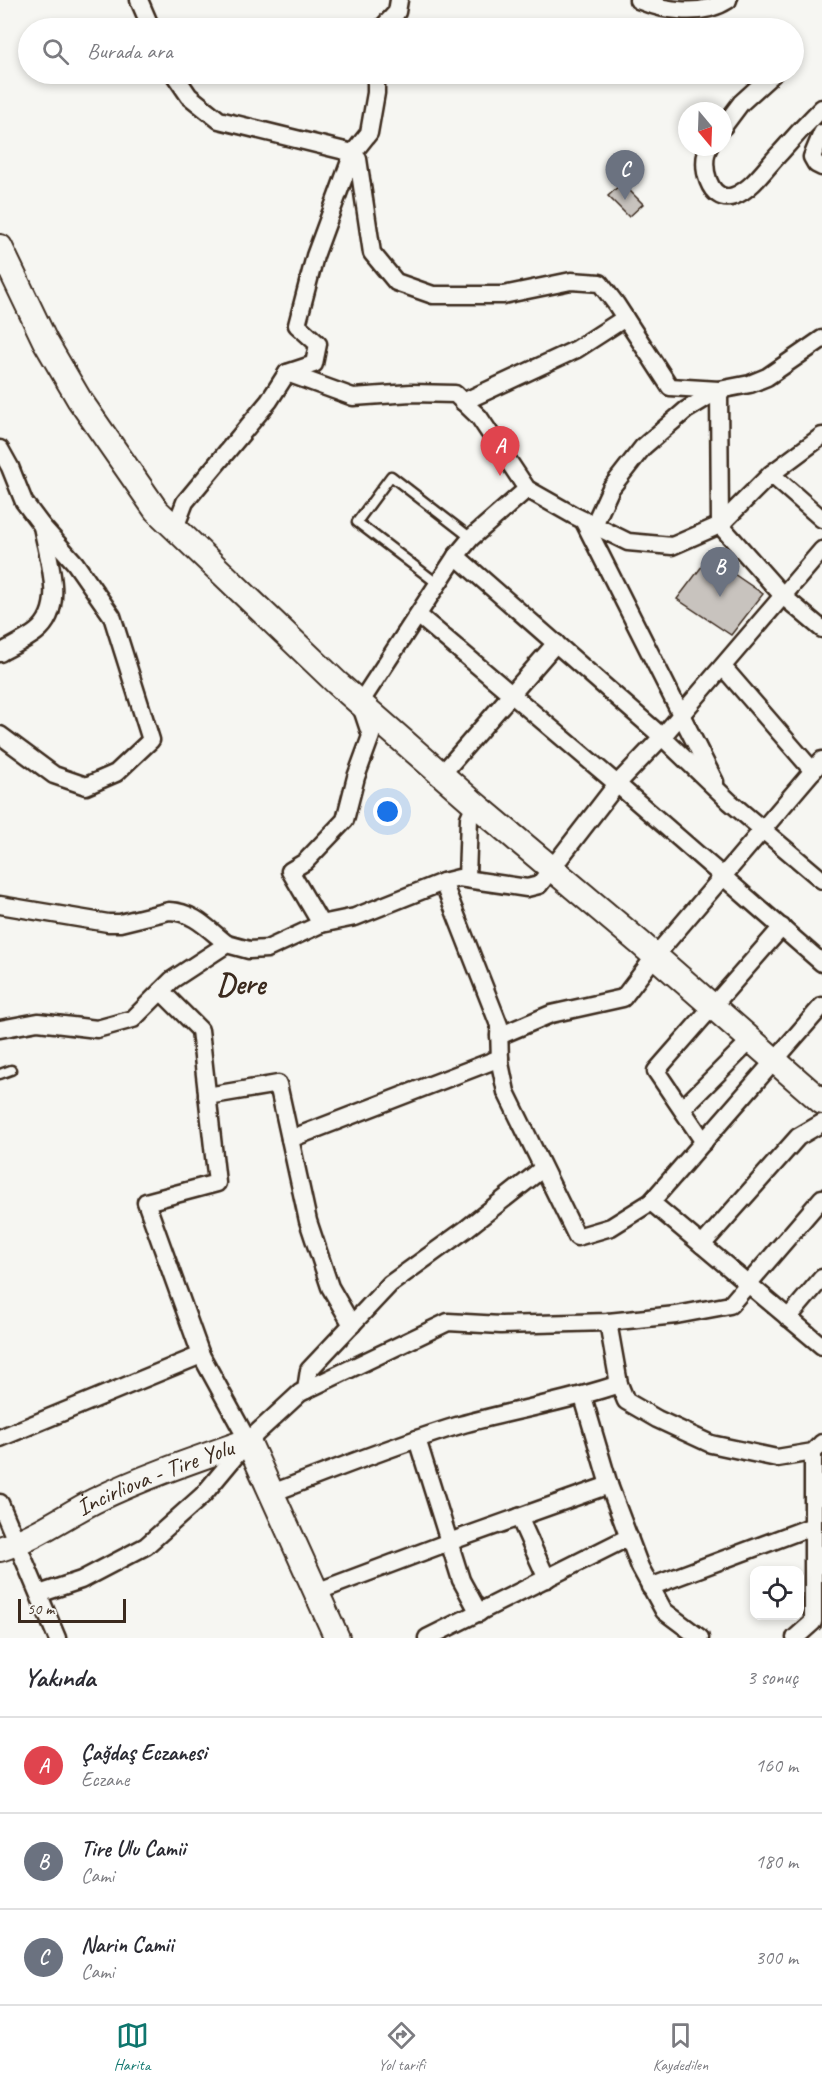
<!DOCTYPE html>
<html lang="tr">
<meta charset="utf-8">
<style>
:root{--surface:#fff;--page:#f7f7f7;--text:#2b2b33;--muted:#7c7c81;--line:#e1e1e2;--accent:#0f766e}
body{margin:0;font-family:Caveat,sans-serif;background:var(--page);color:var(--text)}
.controls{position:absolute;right:18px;bottom:18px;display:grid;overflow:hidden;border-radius:12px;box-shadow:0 3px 9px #0003}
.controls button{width:54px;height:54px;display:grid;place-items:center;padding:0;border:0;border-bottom:2px solid var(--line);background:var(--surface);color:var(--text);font:30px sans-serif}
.compass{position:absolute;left:678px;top:102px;width:54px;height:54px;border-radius:50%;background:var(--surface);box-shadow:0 3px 9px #0003;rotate:161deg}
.scale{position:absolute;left:18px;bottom:15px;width:108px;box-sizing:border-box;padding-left:6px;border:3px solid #3b2a1e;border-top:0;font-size:16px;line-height:21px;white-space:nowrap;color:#3b2a1e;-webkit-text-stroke:4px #f6f6f2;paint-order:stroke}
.you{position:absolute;left:388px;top:812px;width:21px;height:21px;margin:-15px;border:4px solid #fff;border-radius:50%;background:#1a73e8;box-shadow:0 0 0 9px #1a73e833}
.badge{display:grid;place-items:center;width:39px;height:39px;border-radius:50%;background:var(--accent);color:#fff;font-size:20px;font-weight:700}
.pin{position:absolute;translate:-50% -50px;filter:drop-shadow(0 2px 3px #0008)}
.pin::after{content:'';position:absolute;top:32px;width:21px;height:18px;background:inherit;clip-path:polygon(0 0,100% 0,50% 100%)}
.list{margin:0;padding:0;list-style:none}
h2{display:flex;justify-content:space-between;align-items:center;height:78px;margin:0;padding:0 24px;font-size:26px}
h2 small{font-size:20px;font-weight:400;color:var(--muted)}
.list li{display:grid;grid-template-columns:39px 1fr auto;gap:18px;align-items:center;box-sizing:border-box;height:96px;padding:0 24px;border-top:2px solid var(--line)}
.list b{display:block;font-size:22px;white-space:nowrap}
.list p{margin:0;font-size:20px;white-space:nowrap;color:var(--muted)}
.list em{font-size:20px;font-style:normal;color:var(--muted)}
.icon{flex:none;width:33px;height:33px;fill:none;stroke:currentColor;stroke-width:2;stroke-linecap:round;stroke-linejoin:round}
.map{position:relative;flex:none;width:822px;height:1638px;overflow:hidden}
.search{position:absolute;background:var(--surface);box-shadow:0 3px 9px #0003;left:18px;right:18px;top:18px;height:66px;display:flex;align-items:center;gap:15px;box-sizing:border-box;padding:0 21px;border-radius:33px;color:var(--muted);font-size:22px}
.sheet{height:366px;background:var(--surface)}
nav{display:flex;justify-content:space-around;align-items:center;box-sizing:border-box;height:84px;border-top:2px solid var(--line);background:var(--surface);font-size:16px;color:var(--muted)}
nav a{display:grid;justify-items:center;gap:3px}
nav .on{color:var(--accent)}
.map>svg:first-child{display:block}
.building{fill:#c8c3be;stroke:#3b2a1e;stroke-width:1.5}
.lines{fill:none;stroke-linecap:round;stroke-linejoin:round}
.lane-casing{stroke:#3b2a1e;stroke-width:13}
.street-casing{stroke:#3b2a1e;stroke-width:21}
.secondary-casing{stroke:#3b2a1e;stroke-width:28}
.lane{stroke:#f6f6f2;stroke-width:8}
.street{stroke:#f6f6f2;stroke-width:16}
.secondary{stroke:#f6f6f2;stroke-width:24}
.labels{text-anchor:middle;stroke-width:4.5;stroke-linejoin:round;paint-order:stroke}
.street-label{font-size:24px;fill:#3b2a1e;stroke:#f6f6f2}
.district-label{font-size:30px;font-weight:bold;fill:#3b2a1e;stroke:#f6f6f2}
</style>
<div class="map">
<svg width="822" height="1638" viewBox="0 0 822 1638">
<rect width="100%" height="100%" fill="#f6f6f2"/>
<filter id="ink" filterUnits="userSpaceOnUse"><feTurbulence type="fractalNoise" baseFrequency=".0167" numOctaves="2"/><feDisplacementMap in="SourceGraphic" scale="12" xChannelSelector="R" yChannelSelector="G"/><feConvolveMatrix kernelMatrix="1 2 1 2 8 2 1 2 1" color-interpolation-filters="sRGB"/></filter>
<g filter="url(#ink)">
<g class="building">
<path d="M 622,183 L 643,204 L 629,217 L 608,196 Z"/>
<path d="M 709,557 L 763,594 L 731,635 L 677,599 Z"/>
</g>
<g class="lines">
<g class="lane-casing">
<g id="lane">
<path d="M 438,584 L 357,522 L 391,476 L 471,538"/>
<path d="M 0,1074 L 11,1070"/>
</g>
</g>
<g class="street-casing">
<g id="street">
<path d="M 139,0 L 151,28"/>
<path d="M 638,0 C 665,11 702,17 728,0"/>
<path d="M 382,28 L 397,12 L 399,0"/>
<path d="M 174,74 L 189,96 L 219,120 L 353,153 L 358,159 L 372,253 L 396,282 L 433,295 L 503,295 L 571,281 L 600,283 L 616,304 L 670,387 L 719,390 L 720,525 L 784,597 L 822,629"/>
<path d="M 723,127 L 741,103 L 773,74"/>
<path d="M 822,133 L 812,157 L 816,164 L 822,167"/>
<path d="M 709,147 C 699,163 709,205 734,196 C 753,189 767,166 781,152 C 794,137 808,122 822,108"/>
<path d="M 287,373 L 353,397 L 411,393 L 455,394 L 479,417 L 527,489 L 573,515 L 628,542 L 672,546 L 720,525 L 771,474 L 822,436"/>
<path d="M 463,402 L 577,349 L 625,318"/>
<path d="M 0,449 L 10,467 L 24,502 L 42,526 L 75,563 L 112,616 L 151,740 L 116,773 L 86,786 L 54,775 L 0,735"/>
<path d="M 771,474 L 822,519"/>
<path d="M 583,520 L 715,782"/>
<path d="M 594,525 L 611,488 L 643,447 L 686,410 L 719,390 L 750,384 L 767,377 L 822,339"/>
<path d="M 175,528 L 185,502 L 269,401 L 287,373 L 314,364 L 318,344 L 297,325 L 315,256 L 353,153 L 369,133 L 376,93 L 376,74"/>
<path d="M 456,556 L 659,734 L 730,802 L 822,880"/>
<path d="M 418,615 L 617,784 L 822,963"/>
<path d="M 0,653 C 12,646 26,640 36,632 C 67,608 48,559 42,526"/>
<path d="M 723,667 L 813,771"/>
<path d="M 442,774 L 556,643"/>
<path d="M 467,878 L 469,818 L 475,804"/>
<path d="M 443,882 L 499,1025 L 500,1063 L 506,1092 L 577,1237 L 611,1227 L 651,1202 L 822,1006"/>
<path d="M 0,905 L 108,923 L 120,923 L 169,911 C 194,912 208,929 227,944"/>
<path d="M 321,924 L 355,917 L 443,882 L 459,878 L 527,888 L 539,885 L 617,784 L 662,737 L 822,550"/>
<path d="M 161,991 L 200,1030 L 217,1183 L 146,1202 L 201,1355 L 248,1441"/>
<path d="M 0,1029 L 38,1022 L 97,1029 L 133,1019 L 172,980 L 227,944 L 249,950 L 267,949 L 321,924 L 290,871 L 305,862 L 345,820 L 356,777 L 371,736 L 360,703 L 456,556 L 471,538 L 527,489"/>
<path d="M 499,1036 L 551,1014 L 623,998 L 655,956 L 822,760"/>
<path d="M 207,1096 L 278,1084 L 308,1221 L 330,1287 L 352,1325"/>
<path d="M 682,1109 L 751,1040"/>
<path d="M 290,1139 L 500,1058"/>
<path d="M 704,1142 L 656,1071 L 782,927"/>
<path d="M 651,1202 L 822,1346"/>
<path d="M 702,1245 L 798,1137 L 822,1123"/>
<path d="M 788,1318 L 822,1278"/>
<path d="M 608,1322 L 619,1384 L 626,1401 L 657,1419 L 711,1444 L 777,1458 L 813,1452 L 822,1443"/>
<path d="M 306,1390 L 309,1370 L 390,1284 L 466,1229 L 542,1169"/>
<path d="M 583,1397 L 609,1485 L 640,1567 L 664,1611 L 700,1638"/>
<path d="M 0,1438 L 201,1355"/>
<path d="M 417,1439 L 461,1580 L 479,1613"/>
<path d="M 272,1493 C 334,1470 396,1444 460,1425 C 513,1410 567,1402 619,1384"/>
<path d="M 0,1503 L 57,1638"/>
<path d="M 519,1517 L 547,1579"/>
<path d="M 650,1587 L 813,1526"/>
<path d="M 316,1592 L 449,1542 L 609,1485"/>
<path d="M 39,1594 L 81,1580 L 146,1546 L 203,1495 L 248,1441 L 300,1393 L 306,1390 L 448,1322 L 501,1325 L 608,1322 L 676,1315 L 730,1305 L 822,1198"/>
<path d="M 427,1638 L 629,1537"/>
<path d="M 795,1638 L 813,1622 L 813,1452"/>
</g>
</g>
<g class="secondary-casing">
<g id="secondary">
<path d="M 0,247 L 45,341 L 79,399 L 156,510 L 337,683 L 475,804 L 639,942 L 822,1102"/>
<path id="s1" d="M 0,1549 C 34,1538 63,1517 94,1501 C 143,1477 196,1459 248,1441 L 337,1638"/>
</g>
</g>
<use href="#lane" class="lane"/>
<use href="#street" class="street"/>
<use href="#secondary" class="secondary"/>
</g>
</g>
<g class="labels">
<g class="street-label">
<text dy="8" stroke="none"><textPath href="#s1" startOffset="171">İncirliova - Tire Yolu</textPath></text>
</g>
<g class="district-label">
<text x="241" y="994">Dere</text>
</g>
</g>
</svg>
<div class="controls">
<button><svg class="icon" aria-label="locate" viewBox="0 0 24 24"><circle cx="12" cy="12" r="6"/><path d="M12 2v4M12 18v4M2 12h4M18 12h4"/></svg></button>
</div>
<svg class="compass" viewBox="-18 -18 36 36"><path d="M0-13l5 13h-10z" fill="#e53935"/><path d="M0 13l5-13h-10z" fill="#7c7c81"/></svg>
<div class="scale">50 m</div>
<div class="you"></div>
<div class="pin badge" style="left:500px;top:476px;background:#e0444e">A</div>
<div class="pin badge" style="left:720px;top:597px;background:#6b7280">B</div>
<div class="pin badge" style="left:625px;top:200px;background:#6b7280">C</div>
<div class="search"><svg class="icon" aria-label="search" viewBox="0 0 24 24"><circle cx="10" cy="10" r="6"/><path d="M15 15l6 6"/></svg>Burada ara</div>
</div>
<section class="sheet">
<h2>Yakında<small>3 sonuç</small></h2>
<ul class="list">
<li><span class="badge" style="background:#e0444e">A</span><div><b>Çağdaş Eczanesi</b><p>Eczane</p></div><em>160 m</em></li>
<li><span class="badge" style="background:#6b7280">B</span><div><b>Tire Ulu Camii</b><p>Cami</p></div><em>180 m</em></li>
<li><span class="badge" style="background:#6b7280">C</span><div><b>Narin Camii</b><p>Cami</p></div><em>300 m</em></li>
</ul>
</section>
<nav>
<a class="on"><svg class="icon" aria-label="map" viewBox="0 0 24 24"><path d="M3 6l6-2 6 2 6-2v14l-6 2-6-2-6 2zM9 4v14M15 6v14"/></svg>Harita</a>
<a><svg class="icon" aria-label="directions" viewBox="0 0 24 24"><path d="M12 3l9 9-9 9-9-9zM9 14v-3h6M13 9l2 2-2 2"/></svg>Yol tarifi</a>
<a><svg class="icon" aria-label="saved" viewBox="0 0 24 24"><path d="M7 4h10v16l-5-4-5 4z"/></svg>Kaydedilen</a>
</nav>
